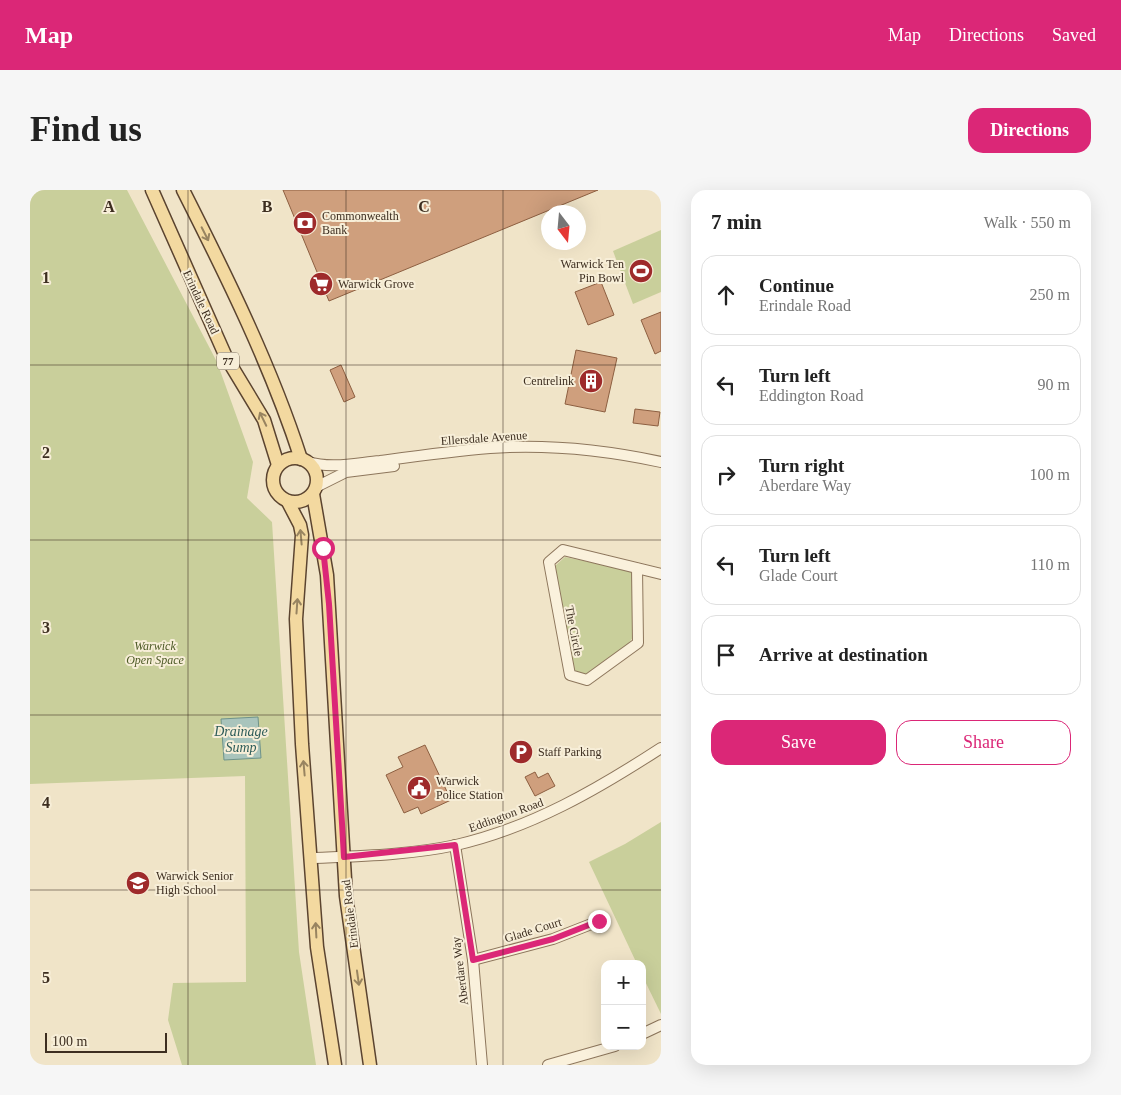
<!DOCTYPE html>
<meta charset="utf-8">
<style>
:root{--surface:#fff;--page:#f6f6f6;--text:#222;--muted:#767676;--line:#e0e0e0;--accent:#db2777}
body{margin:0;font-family:"Times New Roman",serif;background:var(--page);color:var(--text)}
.controls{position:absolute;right:15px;bottom:15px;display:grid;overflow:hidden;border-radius:10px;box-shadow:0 5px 20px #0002}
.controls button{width:45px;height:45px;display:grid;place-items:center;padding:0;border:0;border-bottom:1px solid var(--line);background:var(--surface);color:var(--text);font:25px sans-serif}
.compass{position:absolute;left:511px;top:15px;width:45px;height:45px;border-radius:50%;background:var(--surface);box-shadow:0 5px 20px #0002;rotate:164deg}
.scale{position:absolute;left:15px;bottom:12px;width:122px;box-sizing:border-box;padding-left:5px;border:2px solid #3d2e20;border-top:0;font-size:14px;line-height:18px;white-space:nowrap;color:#3d2e20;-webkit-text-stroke:4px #f7eed8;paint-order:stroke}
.stop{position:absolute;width:15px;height:15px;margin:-11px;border:4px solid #db2777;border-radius:50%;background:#fff}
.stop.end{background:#db2777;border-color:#fff;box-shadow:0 1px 5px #0008}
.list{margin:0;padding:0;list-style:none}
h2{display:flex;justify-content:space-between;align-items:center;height:65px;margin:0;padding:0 20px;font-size:21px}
h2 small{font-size:16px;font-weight:400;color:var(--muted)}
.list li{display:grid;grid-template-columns:32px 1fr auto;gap:15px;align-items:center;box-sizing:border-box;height:80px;margin:0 10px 10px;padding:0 10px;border:1px solid var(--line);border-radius:15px}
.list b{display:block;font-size:19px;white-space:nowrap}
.list p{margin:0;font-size:16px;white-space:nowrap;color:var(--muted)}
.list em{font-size:16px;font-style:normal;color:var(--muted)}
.actions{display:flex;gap:10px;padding:15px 20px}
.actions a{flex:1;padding:11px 0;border:1px solid var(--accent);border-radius:15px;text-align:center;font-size:18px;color:var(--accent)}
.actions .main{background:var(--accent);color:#fff}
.icon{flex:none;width:28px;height:28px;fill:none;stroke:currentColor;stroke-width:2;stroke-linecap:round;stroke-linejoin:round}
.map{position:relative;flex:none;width:631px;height:875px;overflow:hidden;border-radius:15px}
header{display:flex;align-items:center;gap:30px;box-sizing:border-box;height:70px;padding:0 25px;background:var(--accent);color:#fff}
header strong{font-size:24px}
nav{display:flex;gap:28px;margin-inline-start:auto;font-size:18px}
.intro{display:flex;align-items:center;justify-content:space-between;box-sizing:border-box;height:120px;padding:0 30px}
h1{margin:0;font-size:35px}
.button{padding:12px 22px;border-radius:15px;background:var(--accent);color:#fff;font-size:18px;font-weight:700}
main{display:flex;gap:30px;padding:0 30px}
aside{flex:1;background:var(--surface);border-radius:15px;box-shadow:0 5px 20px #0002}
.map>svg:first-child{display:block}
.green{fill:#c9cf9b}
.water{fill:#a9c4bc;stroke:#6f938a}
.building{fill:#cf9f7d;stroke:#8d5f41}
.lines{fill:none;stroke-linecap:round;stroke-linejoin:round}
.minor-casing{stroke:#8d765c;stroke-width:12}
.major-casing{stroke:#5b4430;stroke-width:15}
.minor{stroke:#faf1dc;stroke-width:10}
.major{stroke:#f3d9a0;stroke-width:12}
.oneway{stroke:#988460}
.route{stroke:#db2777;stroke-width:6}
.grid{fill:none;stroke:#3d2e20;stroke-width:1;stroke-opacity:0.55}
.labels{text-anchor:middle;stroke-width:4;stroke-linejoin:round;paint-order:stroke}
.shield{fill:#f7eed8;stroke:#756857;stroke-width:1}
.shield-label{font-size:11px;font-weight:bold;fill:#3d2e20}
.poi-label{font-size:12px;fill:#3d2e20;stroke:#f7eed8;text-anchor:start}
.street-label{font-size:12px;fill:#3d2e20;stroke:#f7eed8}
.park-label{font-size:12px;font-style:italic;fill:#4d5a26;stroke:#f7eed8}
.water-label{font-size:14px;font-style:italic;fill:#2f5d5a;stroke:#f7eed8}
.grid-label{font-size:16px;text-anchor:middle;font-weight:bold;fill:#3d2e20;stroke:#f7eed8;stroke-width:4;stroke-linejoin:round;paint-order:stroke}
</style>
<header>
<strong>Map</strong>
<nav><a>Map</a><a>Directions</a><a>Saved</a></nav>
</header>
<div class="intro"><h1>Find us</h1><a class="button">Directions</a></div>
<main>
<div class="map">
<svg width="631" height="875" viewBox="0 0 631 875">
<rect width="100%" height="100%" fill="#f0e4c8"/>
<g class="green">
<path d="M 0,0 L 97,0 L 187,172 L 223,272 L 217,308 L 242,332 L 269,762 L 286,875 L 152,875 L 138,830 L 143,793 L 216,792 L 215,586 L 0,594 Z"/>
<path d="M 631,40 L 631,102 L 603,114 L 583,61 Z"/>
<path d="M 535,367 L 602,381 L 603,447 L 599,453 L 556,484 L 547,484 L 541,481 L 525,376 Z"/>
<path d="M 631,632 L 631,824 L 612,785 L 612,774 L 607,774 L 559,672 L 595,654 Z"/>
</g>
<path class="water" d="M 228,527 L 231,568 L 194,570 L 191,529 Z"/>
<g class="building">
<path d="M 253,0 L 568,0 L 299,111 Z"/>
<path d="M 571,92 L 584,125 L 558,135 L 545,102 Z"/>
<path d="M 631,122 L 631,161 L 625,164 L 611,130 Z"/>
<path d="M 546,160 L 587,168 L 575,222 L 535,214 Z"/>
<path d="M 311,175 L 325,207 L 314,212 L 300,180 Z"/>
<path d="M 605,219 L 630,222 L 628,236 L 603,233 Z"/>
<path d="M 395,555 L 421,610 L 391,624 L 388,617 L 374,623 L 356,585 L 373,577 L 368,567 Z"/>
<path d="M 505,582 L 508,588 L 518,583 L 525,596 L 505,606 L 495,587 Z"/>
</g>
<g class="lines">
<g class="minor-casing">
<g id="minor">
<path d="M 278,272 C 302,279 326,273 350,271 C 387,266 423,261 460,258 C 518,254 575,260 631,272"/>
<path d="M 286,297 L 316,282 L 364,276"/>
<path d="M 607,378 L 608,453 L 557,490 L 540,485 L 519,372 L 533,360 L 631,384"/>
<path d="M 425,655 L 443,770 L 452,875"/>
<path d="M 282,668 C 330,666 380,665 426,655 C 501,638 568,599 631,558"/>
<path d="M 443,770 L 523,749 L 569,731"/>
<path d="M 612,844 L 631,835"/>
<path d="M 518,875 L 585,856"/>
</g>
</g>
<g class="major-casing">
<g id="major">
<path d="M 122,0 L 196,167 L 234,230 L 248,275"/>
<path d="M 153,0 C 197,87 241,176 271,269"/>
<circle cx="265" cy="290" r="22"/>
<path d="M 283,304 L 297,385 L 316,706 L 340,875"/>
<path d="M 258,312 L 270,335 L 272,345 L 266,429 L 272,554 L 287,757 L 305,875"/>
</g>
</g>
<use href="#minor" class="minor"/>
<use href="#major" class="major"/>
</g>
<defs><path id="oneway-shaft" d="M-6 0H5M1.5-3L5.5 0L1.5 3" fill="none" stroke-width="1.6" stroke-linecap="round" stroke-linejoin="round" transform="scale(1.25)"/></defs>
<g class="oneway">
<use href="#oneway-shaft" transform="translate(175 44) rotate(63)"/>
<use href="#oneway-shaft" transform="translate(233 229) rotate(-116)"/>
<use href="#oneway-shaft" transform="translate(271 347) rotate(-95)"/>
<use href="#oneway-shaft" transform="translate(267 416) rotate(-86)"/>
<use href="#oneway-shaft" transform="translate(274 578) rotate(-95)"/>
<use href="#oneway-shaft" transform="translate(286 740) rotate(-93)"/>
<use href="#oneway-shaft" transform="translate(328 788) rotate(82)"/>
</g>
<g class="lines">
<path class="route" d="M 293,358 L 299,414 L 314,667 L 425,655 L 443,770 L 523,749 L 569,731"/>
</g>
<path class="grid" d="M 158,0 L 158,875M 316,0 L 316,875M 473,0 L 473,875M 0,175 L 631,175M 0,350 L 631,350M 0,525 L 631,525M 0,700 L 631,700"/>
<defs>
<g id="bank-disc" transform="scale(1.25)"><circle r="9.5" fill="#9e2a2b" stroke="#f7eed8"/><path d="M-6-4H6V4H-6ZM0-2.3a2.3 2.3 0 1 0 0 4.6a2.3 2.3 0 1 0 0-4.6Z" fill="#fff"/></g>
<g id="stadium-disc" transform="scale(1.25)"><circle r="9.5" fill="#9e2a2b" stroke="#f7eed8"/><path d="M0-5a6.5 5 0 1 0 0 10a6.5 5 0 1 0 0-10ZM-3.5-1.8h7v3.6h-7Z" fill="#fff"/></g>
<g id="supermarket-disc" transform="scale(1.25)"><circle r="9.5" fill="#9e2a2b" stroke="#f7eed8"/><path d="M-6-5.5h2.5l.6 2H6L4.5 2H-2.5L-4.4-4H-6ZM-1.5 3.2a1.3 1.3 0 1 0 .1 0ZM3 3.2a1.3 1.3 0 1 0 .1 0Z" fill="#fff"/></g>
<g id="building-disc" transform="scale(1.25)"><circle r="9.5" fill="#9e2a2b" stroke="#f7eed8"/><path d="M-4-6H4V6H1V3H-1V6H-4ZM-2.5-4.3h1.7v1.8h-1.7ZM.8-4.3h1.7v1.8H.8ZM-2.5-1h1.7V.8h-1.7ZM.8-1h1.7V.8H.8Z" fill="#fff"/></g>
<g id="parking-disc" transform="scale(1.25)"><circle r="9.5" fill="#9e2a2b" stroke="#f7eed8"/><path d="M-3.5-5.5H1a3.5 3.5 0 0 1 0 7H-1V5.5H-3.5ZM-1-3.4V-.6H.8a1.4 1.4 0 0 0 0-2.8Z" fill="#fff"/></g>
<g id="civic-disc" transform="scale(1.25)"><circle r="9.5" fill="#9e2a2b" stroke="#f7eed8"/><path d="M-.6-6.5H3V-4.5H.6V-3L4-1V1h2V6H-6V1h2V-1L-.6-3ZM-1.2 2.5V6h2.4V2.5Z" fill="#fff"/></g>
<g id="school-disc" transform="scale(1.25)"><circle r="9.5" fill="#9e2a2b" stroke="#f7eed8"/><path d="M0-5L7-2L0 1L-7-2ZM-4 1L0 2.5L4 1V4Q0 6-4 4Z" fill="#fff"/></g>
</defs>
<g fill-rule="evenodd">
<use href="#bank-disc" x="275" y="33"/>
<use href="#stadium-disc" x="611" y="81"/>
<use href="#supermarket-disc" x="291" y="94"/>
<use href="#building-disc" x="561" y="191"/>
<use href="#parking-disc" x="491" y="562"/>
<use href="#civic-disc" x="389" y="598"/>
<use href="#school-disc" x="108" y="693"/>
</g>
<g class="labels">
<rect class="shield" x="187" y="162.5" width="22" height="17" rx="4"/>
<g class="shield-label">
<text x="198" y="175">77</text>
</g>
<g class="poi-label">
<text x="292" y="30">Commonwealth<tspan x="292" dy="14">Bank</tspan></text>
<text x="594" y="78" text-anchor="end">Warwick Ten<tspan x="594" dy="14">Pin Bowl</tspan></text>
<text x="308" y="98">Warwick Grove</text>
<text x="544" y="195" text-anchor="end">Centrelink</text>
<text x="508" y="566">Staff Parking</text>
<text x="406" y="595">Warwick<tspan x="406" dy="14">Police Station</tspan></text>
<text x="126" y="690">Warwick Senior<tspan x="126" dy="14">High School</tspan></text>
</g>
<g class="street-label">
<text transform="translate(171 112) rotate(65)" y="4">Erindale Road</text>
<text transform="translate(454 248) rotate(-4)" y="4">Ellersdale Avenue</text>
<text transform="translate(544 441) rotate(79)" y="4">The Circle</text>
<text transform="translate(476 625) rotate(-20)" y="4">Eddington Road</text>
<text transform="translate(320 724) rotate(-97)" y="4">Erindale Road</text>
<text transform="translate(503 740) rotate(-17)" y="4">Glade Court</text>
<text transform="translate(430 781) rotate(-97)" y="4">Aberdare Way</text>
</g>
<g class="park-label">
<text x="125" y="460">Warwick<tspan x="125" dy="14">Open Space</tspan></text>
</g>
<g class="water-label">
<text x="211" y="546">Drainage<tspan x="211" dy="16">Sump</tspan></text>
</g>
</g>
<g class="grid-label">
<text x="79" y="22">A</text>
<text x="237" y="22">B</text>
<text x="394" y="22">C</text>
<text x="16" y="93">1</text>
<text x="16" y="268">2</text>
<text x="16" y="443">3</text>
<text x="16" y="618">4</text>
<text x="16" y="793">5</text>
</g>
</svg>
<div class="controls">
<button>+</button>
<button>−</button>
</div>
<svg class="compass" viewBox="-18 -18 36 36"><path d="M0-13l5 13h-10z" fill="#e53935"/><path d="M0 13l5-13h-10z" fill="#767676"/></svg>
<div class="scale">100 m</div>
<div class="stop" style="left:293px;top:358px"></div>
<div class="stop end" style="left:569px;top:731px"></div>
</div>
<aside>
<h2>7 min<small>Walk · 550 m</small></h2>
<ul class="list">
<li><svg class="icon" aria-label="ahead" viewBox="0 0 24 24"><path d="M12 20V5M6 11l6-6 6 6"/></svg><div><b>Continue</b><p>Erindale Road</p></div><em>250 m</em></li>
<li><svg class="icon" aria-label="left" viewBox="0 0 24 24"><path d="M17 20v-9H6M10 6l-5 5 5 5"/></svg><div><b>Turn left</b><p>Eddington Road</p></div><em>90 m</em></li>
<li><svg class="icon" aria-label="right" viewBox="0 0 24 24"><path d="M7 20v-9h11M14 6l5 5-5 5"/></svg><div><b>Turn right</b><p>Aberdare Way</p></div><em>100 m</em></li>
<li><svg class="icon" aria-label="left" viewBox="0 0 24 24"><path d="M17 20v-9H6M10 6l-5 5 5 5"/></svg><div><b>Turn left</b><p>Glade Court</p></div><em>110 m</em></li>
<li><svg class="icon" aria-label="arrive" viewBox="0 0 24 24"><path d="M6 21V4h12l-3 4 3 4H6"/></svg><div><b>Arrive at destination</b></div></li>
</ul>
<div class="actions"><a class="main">Save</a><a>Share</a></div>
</aside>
</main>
